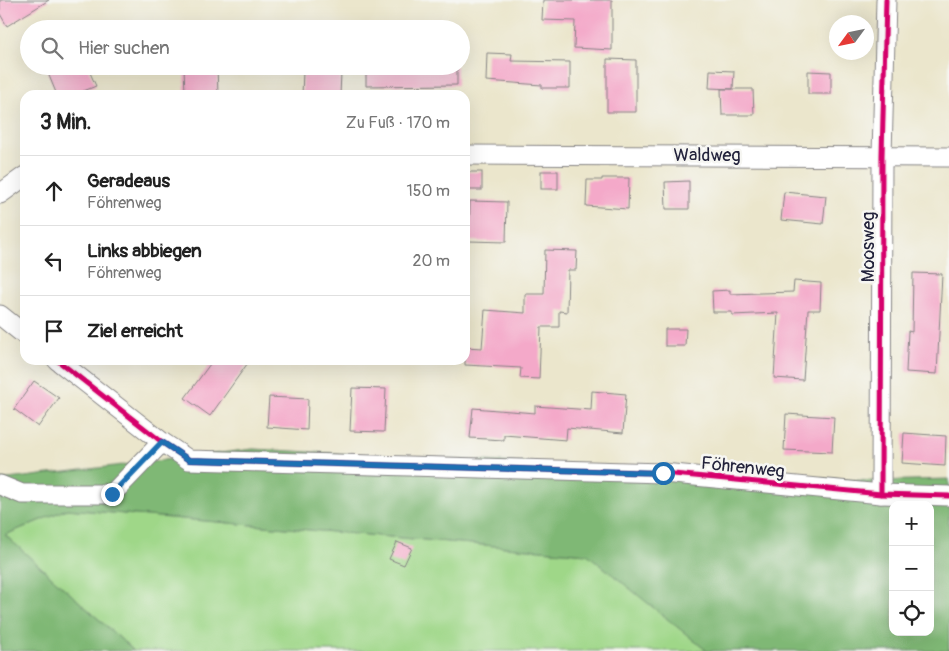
<!DOCTYPE html>
<html lang="de">
<meta charset="utf-8">
<style>
:root{--surface:#fff;--page:#f6f6f6;--text:#222;--muted:#767676;--line:#e0e0e0}
body{margin:0;font-family:Pangolin,sans-serif;background:var(--page);color:var(--text)}
.controls{position:absolute;right:15px;bottom:15px;display:grid;overflow:hidden;border-radius:10px;box-shadow:0 5px 20px #0002}
.controls button{width:45px;height:45px;display:grid;place-items:center;padding:0;border:0;border-bottom:1px solid var(--line);background:var(--surface);color:var(--text);font:25px sans-serif}
.compass{position:absolute;left:829px;top:15px;width:45px;height:45px;border-radius:50%;background:var(--surface);box-shadow:0 5px 20px #0002;rotate:237deg}
.stop{position:absolute;width:15px;height:15px;margin:-11px;border:4px solid #1f6fb2;border-radius:50%;background:#fff}
.stop.end{background:#1f6fb2;border-color:#fff;box-shadow:0 1px 5px #0008}
.list{margin:0;padding:0;list-style:none}
h2{display:flex;justify-content:space-between;align-items:center;height:65px;margin:0;padding:0 20px;font-size:21px}
h2 small{font-size:16px;font-weight:400;color:var(--muted)}
.list li{display:grid;grid-template-columns:32px 1fr auto;gap:15px;align-items:center;box-sizing:border-box;height:70px;padding:0 20px;border-top:1px solid var(--line)}
.list b{display:block;font-size:19px;white-space:nowrap}
.list p{margin:0;font-size:16px;white-space:nowrap;color:var(--muted)}
.list em{font-size:16px;font-style:normal;color:var(--muted)}
.icon{flex:none;width:28px;height:28px;fill:none;stroke:currentColor;stroke-width:2;stroke-linecap:round;stroke-linejoin:round}
.map{position:relative;flex:none;width:949px;height:651px;overflow:hidden}
.search{position:absolute;background:var(--surface);box-shadow:0 5px 20px #0002;left:20px;top:20px;width:450px;height:55px;display:flex;align-items:center;gap:12px;box-sizing:border-box;padding:0 18px;border-radius:28px;color:var(--muted);font-size:19px}
.panel{position:absolute;background:var(--surface);box-shadow:0 5px 20px #0002;left:20px;top:90px;width:450px;height:275px;border-radius:15px}
.map>svg:first-child{display:block}
.green{fill:#9fd788;stroke:#607c62}
.forest{fill:#7fb874;stroke:#506d58;fill-rule:evenodd}
.building{fill:#f4a9c9}
.lines{fill:none;stroke-linecap:round;stroke-linejoin:round}
.street-casing{stroke:#868484;stroke-width:21}
.street{stroke:#fff;stroke-width:19}
.cycleway-casing{stroke:#f6f6f2;stroke-width:8}
.cycleway{stroke:#d6006c;stroke-width:5}
.route{stroke:#1f6fb2;stroke-width:6}
.labels{text-anchor:middle;stroke-width:5;stroke-linejoin:round;paint-order:stroke}
.street-label{font-size:18px;fill:#22223b;stroke:#f6f6f2}
</style>
<div class="map">
<svg width="949" height="651" viewBox="0 0 949 651">
<rect width="100%" height="100%" fill="#f6f6f2"/>
<filter id="ink" filterUnits="userSpaceOnUse"><feTurbulence type="fractalNoise" baseFrequency=".02" numOctaves="2"/><feDisplacementMap in="SourceGraphic" scale="10" xChannelSelector="R" yChannelSelector="G"/><feConvolveMatrix kernelMatrix="1 2 1 2 8 2 1 2 1" color-interpolation-filters="sRGB"/></filter>
<filter id="wash" filterUnits="userSpaceOnUse"><feTurbulence type="fractalNoise" baseFrequency=".0096" numOctaves="4" result="noise"/><feDisplacementMap in="SourceGraphic" scale="20" xChannelSelector="R" yChannelSelector="G"/><feGaussianBlur stdDeviation="1.12" result="paint"/><feColorMatrix in="noise" values="0 0 0 0 0 0 0 0 0 0 0 0 0 0 0 0 0 1.4 0 .05"/><feComposite in="paint" operator="in"/></filter>
<g filter="url(#wash)">
<rect width="100%" height="100%" fill="#ebe6cc"/>
<path class="green" d="M 67,509 L 588,554 L 707,651 L 134,651 L 5,535 Z"/>
<path class="forest" d="M 253,449 L 874,481 L 949,479 L 949,651 L 707,651 L 587,554 L 67,509 L 5,535 L 134,651 L 0,651 L 0,480 ZM 893,505 L 930,505 L 930,632 L 893,632 Z"/>
<g id="blocks">
<g class="building">
<path d="M 0,0 L 49,0 L 7,26 L 0,14 Z"/>
<path d="M 543,0 L 612,0 L 612,50 L 574,48 L 575,21 L 542,20 Z"/>
<path d="M 487,53 L 512,54 L 511,61 L 570,62 L 570,88 L 542,88 L 542,85 L 486,81 Z"/>
<path d="M 607,59 L 636,60 L 636,112 L 607,112 Z"/>
<path d="M 45,66 L 87,66 L 96,86 L 74,95 L 57,95 Z"/>
<path d="M 184,66 L 217,66 L 218,95 L 185,95 Z"/>
<path d="M 366,66 L 457,66 L 457,85 L 366,86 Z"/>
<path d="M 710,70 L 734,71 L 733,89 L 709,88 Z"/>
<path d="M 303,71 L 341,73 L 340,95 L 302,95 Z"/>
<path d="M 808,71 L 831,72 L 831,94 L 808,94 Z"/>
<path d="M 721,89 L 753,89 L 754,115 L 722,115 Z"/>
<rect x="541" y="171" width="17" height="18"/>
<rect x="465" y="172" width="17" height="18"/>
<path d="M 602,178 L 629,178 L 628,209 L 586,206 L 587,180 L 602,180 Z"/>
<path d="M 689,181 L 689,209 L 666,209 L 665,182 Z"/>
<path d="M 784,192 L 826,196 L 823,224 L 781,220 Z"/>
<path d="M 470,201 L 507,202 L 506,242 L 469,241 Z"/>
<path d="M 545,250 L 577,251 L 576,270 L 568,270 L 567,312 L 559,311 L 559,327 L 541,327 L 539,379 L 520,378 L 521,368 L 465,365 L 465,347 L 482,348 L 485,310 L 525,313 L 525,294 L 544,294 Z"/>
<path d="M 913,273 L 942,274 L 937,374 L 906,372 L 908,331 L 912,332 Z"/>
<path d="M 794,281 L 821,283 L 820,310 L 808,310 L 803,380 L 774,378 L 778,313 L 732,315 L 732,312 L 713,312 L 712,291 L 730,290 L 730,294 L 793,292 Z"/>
<path d="M 665,329 L 686,329 L 685,346 L 665,346 Z"/>
<path d="M 213,360 L 250,360 L 210,416 L 185,398 Z"/>
<path d="M 34,381 L 59,398 L 38,427 L 14,409 Z"/>
<path d="M 352,388 L 386,389 L 384,432 L 350,431 Z"/>
<path d="M 592,391 L 626,394 L 623,433 L 567,428 L 566,440 L 504,435 L 504,440 L 470,438 L 473,408 L 535,413 L 535,406 L 591,410 Z"/>
<path d="M 269,397 L 308,399 L 307,430 L 267,427 Z"/>
<path d="M 786,414 L 834,417 L 832,452 L 784,450 Z"/>
<path d="M 904,433 L 946,436 L 945,466 L 902,463 Z"/>
<path d="M 397,542 L 412,548 L 404,565 L 389,559 Z"/>
</g>
</g>
</g>
<g filter="url(#ink)">
<use href="#blocks" fill-opacity="0" stroke="#868484" stroke-width="1"/>
<g class="lines">
<g class="street-casing">
<g id="street">
<path d="M 465,155 L 949,157"/>
<path d="M 0,194 L 25,176"/>
<path d="M 0,315 L 25,335"/>
<path d="M 57,360 L 162,442 L 189,460 L 663,473 L 881,494 L 949,496"/>
<path d="M 0,485 L 22,494 L 112,494 L 162,442"/>
<path d="M 881,494 L 882,155 L 886,0"/>
</g>
</g>
<use href="#street" class="street"/>
<g class="cycleway-casing">
<g id="cycleway">
<path d="M 57,360 L 162,442 L 189,460 L 663,473 L 881,494 L 949,496"/>
<path d="M 881,494 L 882,155 L 886,0"/>
</g>
</g>
<use href="#cycleway" class="cycleway"/>
</g>
</g>
<g class="lines" filter="url(#ink)">
<path class="route" d="M 112,494 L 162,442 L 189,460 L 663,473"/>
</g>
<g class="labels">
<g class="street-label">
<text x="707" y="161">Waldweg</text>
<text transform="translate(868 247) rotate(-90)" y="6">Moosweg</text>
<text transform="translate(743 467) rotate(6)" y="6">Föhrenweg</text>
</g>
</g>
</svg>
<div class="controls">
<button>+</button>
<button>−</button>
<button><svg class="icon" aria-label="locate" viewBox="0 0 24 24"><circle cx="12" cy="12" r="6"/><path d="M12 2v4M12 18v4M2 12h4M18 12h4"/></svg></button>
</div>
<svg class="compass" viewBox="-18 -18 36 36"><path d="M0-13l5 13h-10z" fill="#e53935"/><path d="M0 13l5-13h-10z" fill="#767676"/></svg>
<div class="stop" style="left:663px;top:473px"></div>
<div class="stop end" style="left:112px;top:494px"></div>
<div class="search"><svg class="icon" aria-label="search" viewBox="0 0 24 24"><circle cx="10" cy="10" r="6"/><path d="M15 15l6 6"/></svg>Hier suchen</div>
<section class="panel">
<h2>3 Min.<small>Zu Fuß · 170 m</small></h2>
<ul class="list">
<li><svg class="icon" aria-label="ahead" viewBox="0 0 24 24"><path d="M12 20V5M6 11l6-6 6 6"/></svg><div><b>Geradeaus</b><p>Föhrenweg</p></div><em>150 m</em></li>
<li><svg class="icon" aria-label="left" viewBox="0 0 24 24"><path d="M17 20v-9H6M10 6l-5 5 5 5"/></svg><div><b>Links abbiegen</b><p>Föhrenweg</p></div><em>20 m</em></li>
<li><svg class="icon" aria-label="arrive" viewBox="0 0 24 24"><path d="M6 21V4h12l-3 4 3 4H6"/></svg><div><b>Ziel erreicht</b></div></li>
</ul>
</section>
</div>
